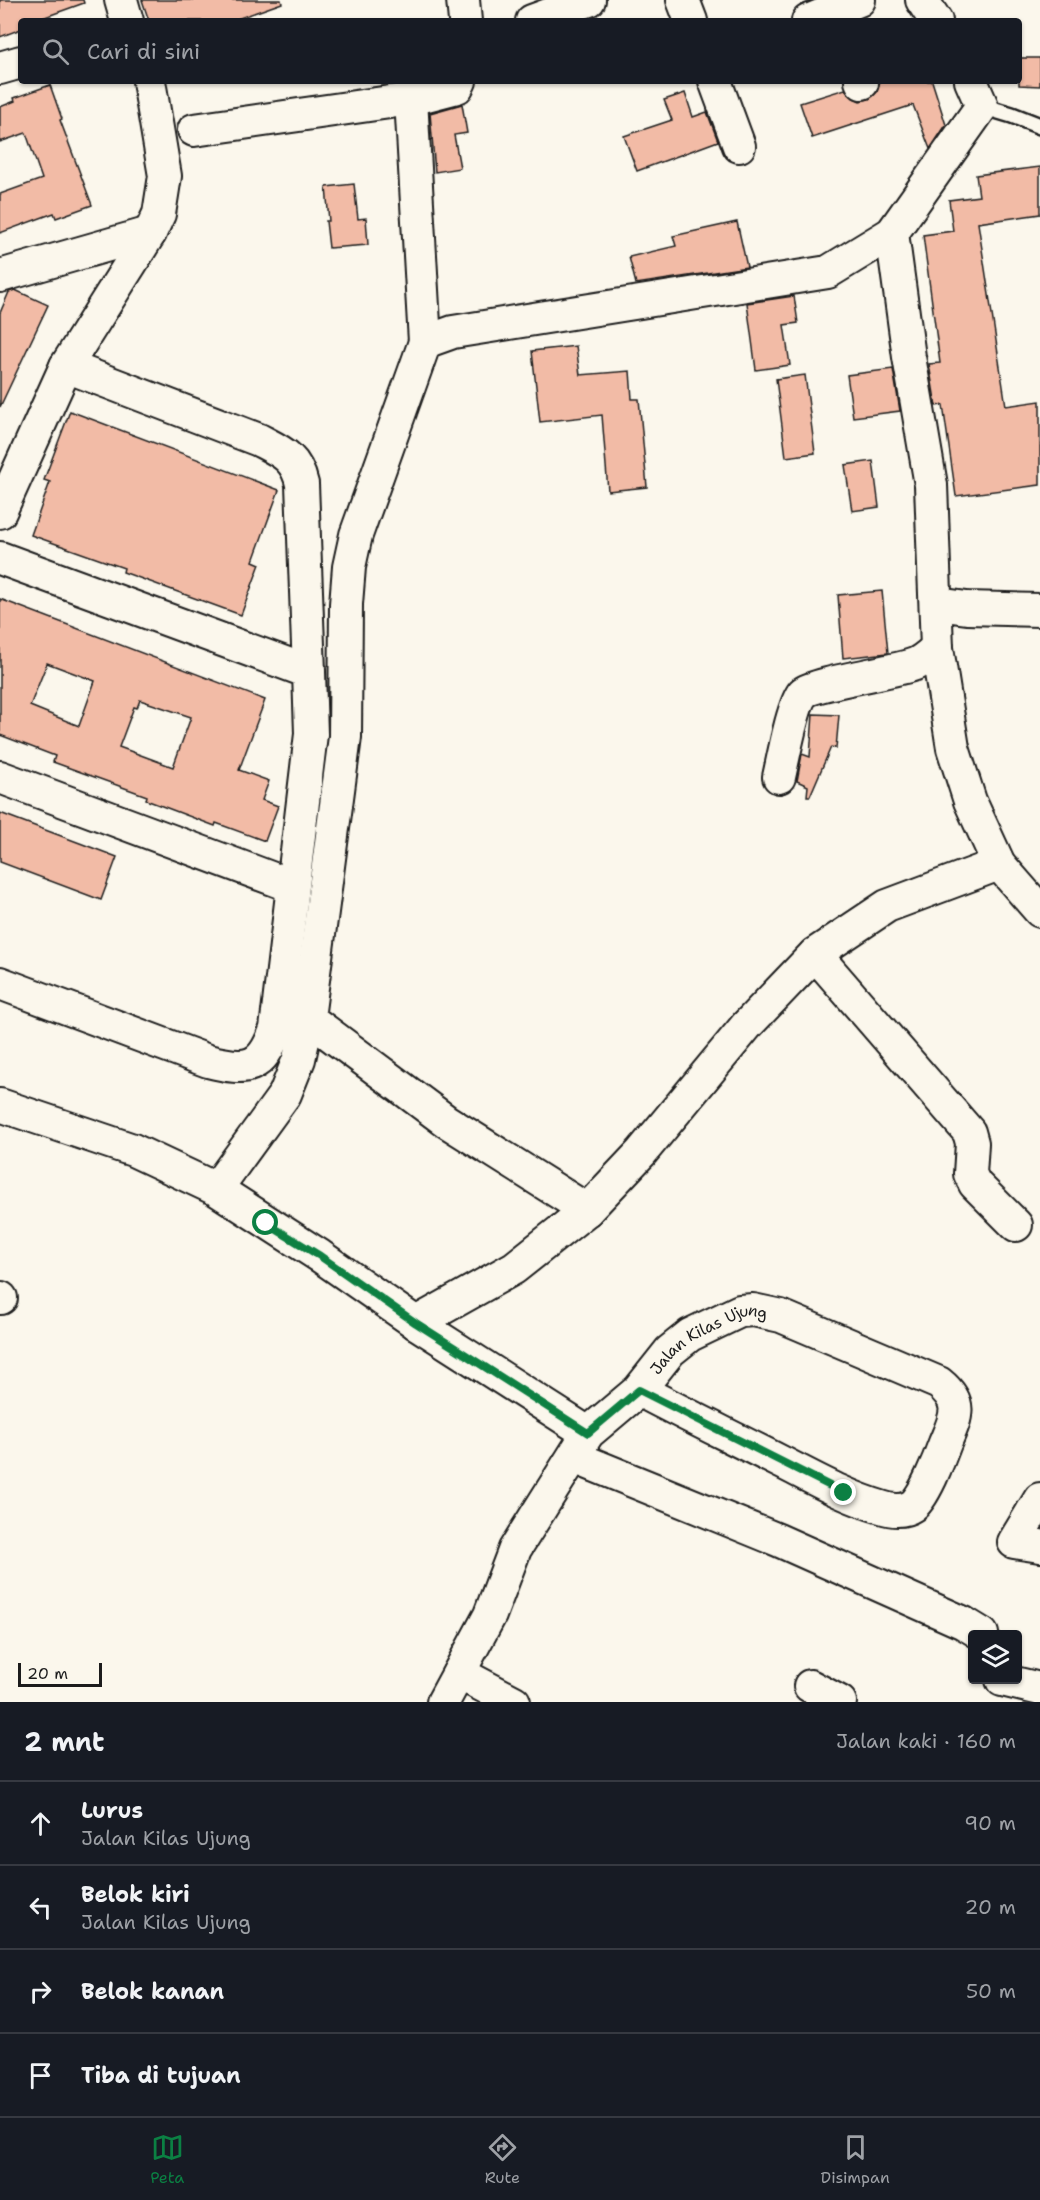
<!DOCTYPE html>
<html lang="id">
<meta charset="utf-8">
<style>
:root{--surface:#171b24;--page:#242831;--text:#f1f3f6;--muted:#9ea1a6;--line:#363941;--accent:#0b8043}
body{margin:0;font-family:"Shantell Sans",sans-serif;background:var(--page);color:var(--text)}
.controls{position:absolute;right:18px;bottom:18px;display:grid;overflow:hidden;border-radius:6px;box-shadow:0 2px 4px #0004}
.controls button{width:54px;height:54px;display:grid;place-items:center;padding:0;border:0;border-bottom:2px solid var(--line);background:var(--surface);color:var(--text);font:30px sans-serif}
.scale{position:absolute;left:18px;bottom:15px;width:84px;box-sizing:border-box;padding-left:6px;border:3px solid #1c1c1c;border-top:0;font-size:16px;line-height:21px;white-space:nowrap;color:#1c1c1c;-webkit-text-stroke:4px #fbf7ec;paint-order:stroke}
.stop{position:absolute;width:18px;height:18px;margin:-14px;border:4px solid #0b8043;border-radius:50%;background:#fff}
.stop.end{background:#0b8043;border-color:#fff;box-shadow:0 2px 6px #0008}
.list{margin:0;padding:0;list-style:none}
h2{display:flex;justify-content:space-between;align-items:center;height:78px;margin:0;padding:0 24px;font-size:26px}
h2 small{font-size:20px;font-weight:400;color:var(--muted)}
.list li{display:grid;grid-template-columns:39px 1fr auto;gap:18px;align-items:center;box-sizing:border-box;height:84px;padding:0 24px;border-top:2px solid var(--line)}
.list b{display:block;font-size:22px;white-space:nowrap}
.list p{margin:0;font-size:20px;white-space:nowrap;color:var(--muted)}
.list em{font-size:20px;font-style:normal;color:var(--muted)}
.icon{flex:none;width:33px;height:33px;fill:none;stroke:currentColor;stroke-width:2;stroke-linecap:round;stroke-linejoin:round}
.map{position:relative;flex:none;width:1040px;height:1702px;overflow:hidden}
.search{position:absolute;background:var(--surface);box-shadow:0 2px 4px #0004;left:18px;right:18px;top:18px;height:66px;display:flex;align-items:center;gap:15px;box-sizing:border-box;padding:0 21px;border-radius:6px;color:var(--muted);font-size:22px}
.sheet{height:414px;background:var(--surface)}
nav{display:flex;justify-content:space-around;align-items:center;box-sizing:border-box;height:84px;border-top:2px solid var(--line);background:var(--surface);font-size:16px;color:var(--muted)}
nav a{display:grid;justify-items:center;gap:3px}
nav .on{color:var(--accent)}
.map>svg:first-child{display:block}
.building{fill:#f2bba6;stroke:#1c1c1c;stroke-width:1.5;fill-rule:evenodd}
.lines{fill:none;stroke-linecap:round;stroke-linejoin:round}
.service-casing{stroke:#1c1c1c;stroke-width:20}
.minor-casing{stroke:#1c1c1c;stroke-width:36}
.service{stroke:#fbf7ec;stroke-width:15}
.minor{stroke:#fbf7ec;stroke-width:32}
.route{stroke:#0b8043;stroke-width:8}
.labels{text-anchor:middle;stroke-width:5;stroke-linejoin:round;paint-order:stroke}
.street-label{font-size:16px;fill:#1c1c1c;stroke:#fbf7ec}
</style>
<div class="map">
<svg width="1040" height="1702" viewBox="0 0 1040 1702">
<rect width="100%" height="100%" fill="#fbf7ec"/>
<filter id="ink" filterUnits="userSpaceOnUse"><feTurbulence type="fractalNoise" baseFrequency=".0167" numOctaves="2"/><feDisplacementMap in="SourceGraphic" scale="12" xChannelSelector="R" yChannelSelector="G"/><feConvolveMatrix kernelMatrix="1 2 1 2 8 2 1 2 1" color-interpolation-filters="sRGB"/></filter>
<g filter="url(#ink)">
<g class="building">
<path d="M 0,0 L 83,0 L 84,3 L 34,21 L 21,21 L 21,29 L 0,37 Z"/>
<path d="M 142,0 L 281,0 L 282,3 L 231,21 L 149,21 Z"/>
<path d="M 1019,58 L 1040,58 L 1040,86 L 1019,85 Z"/>
<path d="M 879,81 L 932,81 L 946,125 L 930,149 L 913,105 L 812,138 L 800,103 L 845,89 L 853,98 L 860,101 L 869,99 L 877,92 Z"/>
<path d="M 50,85 L 62,119 L 60,120 L 92,205 L 56,218 L 54,213 L 0,233 L 0,194 L 42,179 L 26,133 L 0,142 L 0,107 L 15,101 L 14,98 Z"/>
<path d="M 685,93 L 693,117 L 707,112 L 718,141 L 637,171 L 624,136 L 672,120 L 664,100 Z"/>
<path d="M 462,104 L 467,133 L 454,135 L 460,168 L 435,172 L 430,113 Z"/>
<path d="M 1040,167 L 1040,214 L 978,223 L 1006,406 L 1040,401 L 1040,485 L 956,496 L 943,405 L 936,406 L 929,364 L 940,363 L 923,235 L 953,231 L 949,200 L 979,196 L 976,175 Z"/>
<path d="M 354,184 L 358,219 L 366,218 L 368,245 L 329,248 L 326,221 L 329,221 L 326,187 Z"/>
<path d="M 737,222 L 747,267 L 636,284 L 629,257 L 676,246 L 673,236 Z"/>
<path d="M 15,290 L 48,305 L 0,407 L 0,313 L 9,292 Z"/>
<path d="M 794,296 L 798,323 L 784,325 L 790,365 L 756,370 L 747,303 Z"/>
<path d="M 576,346 L 580,375 L 630,371 L 632,399 L 639,399 L 647,487 L 608,491 L 602,415 L 540,422 L 532,351 Z"/>
<path d="M 893,369 L 900,411 L 853,417 L 847,375 Z"/>
<path d="M 805,375 L 815,453 L 786,457 L 776,379 Z"/>
<path d="M 70,411 L 279,490 L 253,561 L 260,564 L 241,615 L 123,572 L 124,568 L 31,535 L 50,482 L 44,480 Z"/>
<path d="M 873,461 L 879,507 L 852,511 L 845,465 Z"/>
<path d="M 882,591 L 888,653 L 843,658 L 838,595 Z"/>
<path d="M 0,599 L 265,700 L 239,770 L 269,781 L 262,800 L 278,806 L 265,841 L 216,823 L 215,826 L 146,800 L 147,796 L 53,762 L 55,756 L 0,735 ZM 47,663 L 95,681 L 79,726 L 30,706 ZM 140,700 L 191,717 L 173,767 L 119,747 L 134,707 L 137,708 Z"/>
<path d="M 813,714 L 839,715 L 836,748 L 831,747 L 810,796 L 807,796 L 808,786 L 797,781 L 802,754 L 810,757 Z"/>
<path d="M 0,813 L 117,857 L 101,900 L 0,862 Z"/>
</g>
<g class="lines">
<g class="service-casing">
<path id="service" d="M 982,106 L 1012,115 L 1040,126"/>
</g>
<g class="minor-casing">
<g id="minor">
<path d="M 121,0 L 127,21"/>
<path d="M 463,0 L 465,21"/>
<path d="M 683,0 L 691,21"/>
<path d="M 922,0 L 936,21"/>
<path d="M 532,21 L 589,0"/>
<path d="M 808,21 L 859,0"/>
<path d="M 0,68 L 21,62"/>
<path d="M 715,81 L 739,146"/>
<path d="M 861,81 L 862,83"/>
<path d="M 411,99 L 425,342"/>
<path d="M 194,130 L 411,99 L 457,87 L 460,81"/>
<path d="M 892,233 L 909,357 L 931,485 L 937,648 L 953,748 L 970,801 L 999,864 L 1040,911"/>
<path d="M 0,276 L 150,233"/>
<path d="M 66,366 L 259,440 C 282,452 296,457 302,484 L 309,672"/>
<path d="M 0,512 L 66,366 L 150,233 L 159,214 L 165,176 L 149,81"/>
<path d="M 0,558 L 309,672 L 311,734 L 276,1029 C 262,1069 248,1071 208,1061 L 0,983"/>
<path d="M 937,604 L 967,608 L 1040,610"/>
<path d="M 0,777 L 292,886"/>
<path d="M 779,777 C 783,760 793,704 803,693 C 814,683 894,672 915,664 C 923,661 931,653 937,648"/>
<path d="M 815,954 L 969,1132 L 972,1143 L 970,1174 L 975,1184 L 1016,1225"/>
<path d="M 308,1018 L 446,1121 L 587,1210"/>
<path d="M 0,1105 L 133,1150 L 216,1189 L 320,1256 L 416,1323 L 588,1433"/>
<path d="M 216,1189 L 285,1094 L 299,1059 L 308,1018 L 345,737 L 346,604 L 349,567 L 356,535 L 425,342 L 453,332 L 828,272 L 892,233 L 982,106 L 971,81"/>
<path d="M 0,1298 L 1,1298"/>
<path d="M 416,1323 L 514,1268 L 587,1210 L 641,1153 L 747,1025 L 815,954 L 887,906 L 999,864"/>
<path d="M 574,1457 L 778,1540 L 964,1623 L 982,1634"/>
<path d="M 1040,1499 L 1014,1542 L 1040,1546"/>
<path d="M 459,1673 L 514,1702"/>
<path d="M 1002,1680 L 1040,1689"/>
<path d="M 810,1686 L 840,1702"/>
<path id="s1" d="M 443,1702 L 490,1615 L 515,1549 L 588,1433 L 639,1390 L 670,1351 L 690,1335 L 740,1311 L 753,1310 L 781,1316 L 939,1383 C 964,1403 956,1417 945,1443 C 940,1457 923,1500 912,1506 C 903,1512 890,1510 881,1507 C 846,1497 813,1478 781,1462 C 734,1438 686,1415 639,1390"/>
</g>
</g>
<use href="#service" class="service"/>
<use href="#minor" class="minor"/>
</g>
</g>
<g class="lines" filter="url(#ink)">
<path class="route" d="M 266,1223 L 320,1256 L 416,1323 L 588,1433 L 639,1390 L 844,1493"/>
</g>
<g class="labels">
<g class="street-label">
<text dy="6" stroke="none"><textPath href="#s1" startOffset="464">Jalan Kilas Ujung</textPath></text>
</g>
</g>
</svg>
<div class="controls">
<button><svg class="icon" aria-label="layers" viewBox="0 0 24 24"><path d="M12 4l9 5-9 5-9-5zM3 14l9 5 9-5"/></svg></button>
</div>
<div class="scale">20 m</div>
<div class="stop" style="left:266px;top:1223px"></div>
<div class="stop end" style="left:844px;top:1493px"></div>
<div class="search"><svg class="icon" aria-label="search" viewBox="0 0 24 24"><circle cx="10" cy="10" r="6"/><path d="M15 15l6 6"/></svg>Cari di sini</div>
</div>
<section class="sheet">
<h2>2 mnt<small>Jalan kaki · 160 m</small></h2>
<ul class="list">
<li><svg class="icon" aria-label="ahead" viewBox="0 0 24 24"><path d="M12 20V5M6 11l6-6 6 6"/></svg><div><b>Lurus</b><p>Jalan Kilas Ujung</p></div><em>90 m</em></li>
<li><svg class="icon" aria-label="left" viewBox="0 0 24 24"><path d="M17 20v-9H6M10 6l-5 5 5 5"/></svg><div><b>Belok kiri</b><p>Jalan Kilas Ujung</p></div><em>20 m</em></li>
<li><svg class="icon" aria-label="right" viewBox="0 0 24 24"><path d="M7 20v-9h11M14 6l5 5-5 5"/></svg><div><b>Belok kanan</b></div><em>50 m</em></li>
<li><svg class="icon" aria-label="arrive" viewBox="0 0 24 24"><path d="M6 21V4h12l-3 4 3 4H6"/></svg><div><b>Tiba di tujuan</b></div></li>
</ul>
</section>
<nav>
<a class="on"><svg class="icon" aria-label="map" viewBox="0 0 24 24"><path d="M3 6l6-2 6 2 6-2v14l-6 2-6-2-6 2zM9 4v14M15 6v14"/></svg>Peta</a>
<a><svg class="icon" aria-label="directions" viewBox="0 0 24 24"><path d="M12 3l9 9-9 9-9-9zM9 14v-3h6M13 9l2 2-2 2"/></svg>Rute</a>
<a><svg class="icon" aria-label="saved" viewBox="0 0 24 24"><path d="M7 4h10v16l-5-4-5 4z"/></svg>Disimpan</a>
</nav>
